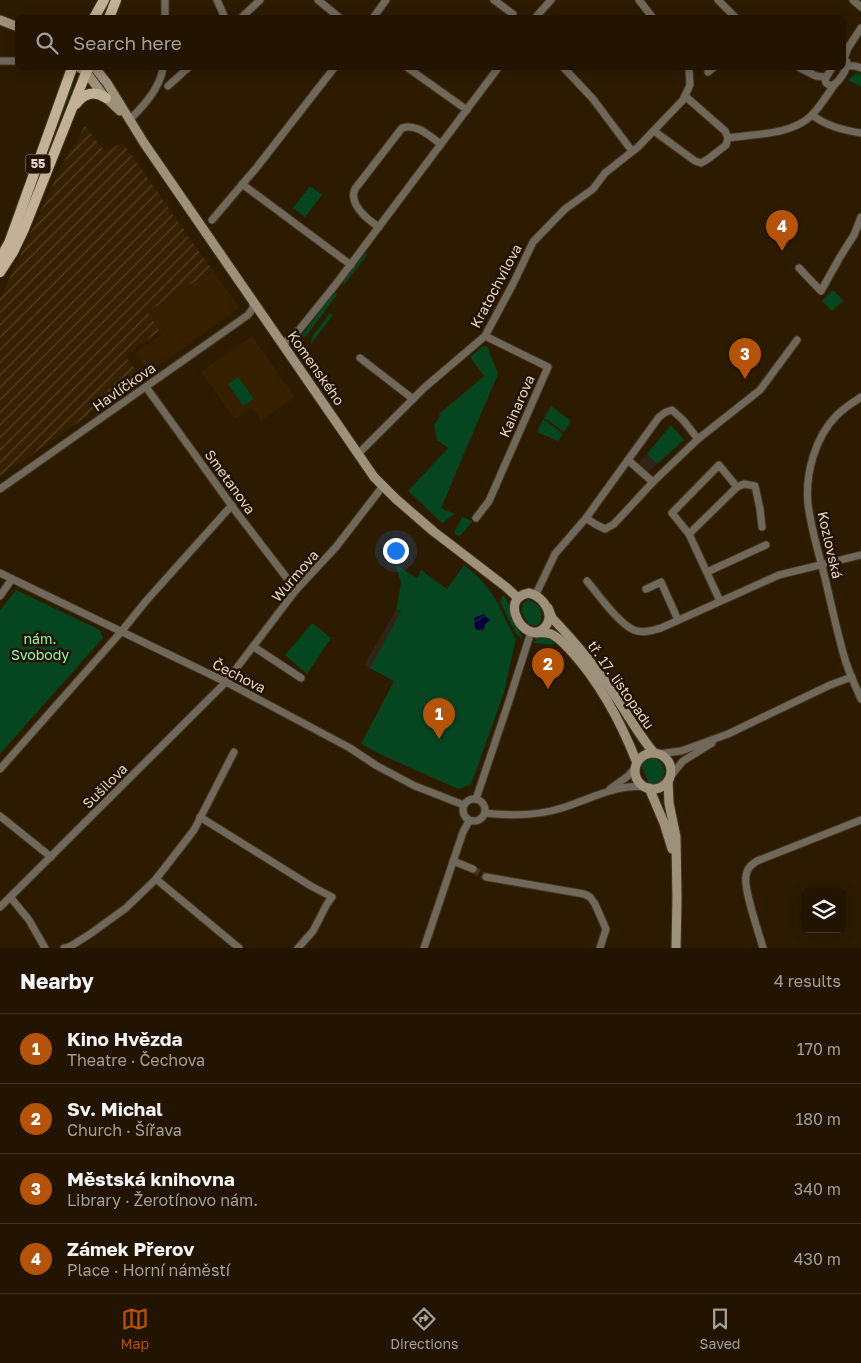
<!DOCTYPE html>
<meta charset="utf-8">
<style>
:root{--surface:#221400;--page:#2a1d0a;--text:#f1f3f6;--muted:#a29e99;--line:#3f3322;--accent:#b45309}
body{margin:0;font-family:"Golos Text",sans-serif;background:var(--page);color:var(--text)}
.controls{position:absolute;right:15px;bottom:15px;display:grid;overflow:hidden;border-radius:8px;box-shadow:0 2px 12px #0003}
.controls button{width:45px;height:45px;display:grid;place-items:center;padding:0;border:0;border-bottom:1px solid var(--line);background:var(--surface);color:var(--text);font:25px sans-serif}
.you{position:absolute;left:395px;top:550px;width:18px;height:18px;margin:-12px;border:4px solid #fff;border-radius:50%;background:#1a73e8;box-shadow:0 0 0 8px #1a73e833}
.badge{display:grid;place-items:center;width:32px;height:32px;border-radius:50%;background:var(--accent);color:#fff;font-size:16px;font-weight:700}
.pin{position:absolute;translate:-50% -41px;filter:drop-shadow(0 1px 2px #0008)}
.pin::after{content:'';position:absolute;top:26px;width:18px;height:15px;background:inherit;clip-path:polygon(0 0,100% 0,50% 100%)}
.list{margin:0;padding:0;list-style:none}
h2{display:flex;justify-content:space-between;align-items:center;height:65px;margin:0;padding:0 20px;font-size:21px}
h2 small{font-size:16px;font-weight:400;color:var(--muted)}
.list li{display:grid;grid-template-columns:32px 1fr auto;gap:15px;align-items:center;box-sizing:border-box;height:70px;padding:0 20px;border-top:1px solid var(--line)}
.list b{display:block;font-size:19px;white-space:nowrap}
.list p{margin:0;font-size:16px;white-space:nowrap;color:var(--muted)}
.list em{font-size:16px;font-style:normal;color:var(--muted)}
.icon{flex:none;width:28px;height:28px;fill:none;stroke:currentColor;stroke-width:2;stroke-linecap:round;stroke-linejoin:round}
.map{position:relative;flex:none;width:861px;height:948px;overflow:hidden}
.search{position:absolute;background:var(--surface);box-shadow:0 2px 12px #0003;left:15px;right:15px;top:15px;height:55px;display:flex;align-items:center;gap:12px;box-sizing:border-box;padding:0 18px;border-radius:8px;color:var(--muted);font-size:19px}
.sheet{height:345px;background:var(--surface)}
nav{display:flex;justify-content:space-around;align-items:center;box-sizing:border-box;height:70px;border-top:1px solid var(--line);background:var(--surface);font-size:14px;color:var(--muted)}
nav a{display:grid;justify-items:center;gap:2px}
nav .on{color:var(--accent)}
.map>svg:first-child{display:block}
.commercial{fill:#322319}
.industrial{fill:url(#industrial-furrows)}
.built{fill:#362000}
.green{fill:#054520}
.water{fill:url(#water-waves)}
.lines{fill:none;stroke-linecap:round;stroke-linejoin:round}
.minor-tunnel{stroke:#48371e;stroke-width:7;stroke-dasharray:7 3.5;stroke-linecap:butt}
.minor-casing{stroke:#46351c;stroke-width:9}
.secondary-casing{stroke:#46351c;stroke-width:11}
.primary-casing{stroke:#46351c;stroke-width:12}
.minor{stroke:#70685b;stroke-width:7}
.secondary{stroke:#9e917c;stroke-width:9}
.primary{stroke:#c2b196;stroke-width:10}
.labels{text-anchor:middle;stroke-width:5;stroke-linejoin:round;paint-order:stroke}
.shield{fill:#231200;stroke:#a79a8a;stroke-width:1}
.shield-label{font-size:12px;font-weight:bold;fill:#e0d5c5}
.street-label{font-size:14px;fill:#e0d5c5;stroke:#231200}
.park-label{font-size:14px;fill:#8ef6ab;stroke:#231200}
</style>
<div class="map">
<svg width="861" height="948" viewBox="0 0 861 948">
<defs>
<pattern id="industrial-furrows" width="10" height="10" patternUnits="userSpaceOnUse" patternTransform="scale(1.25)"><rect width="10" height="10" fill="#362000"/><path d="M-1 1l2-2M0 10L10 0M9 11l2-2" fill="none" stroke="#534024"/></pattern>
<pattern id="water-waves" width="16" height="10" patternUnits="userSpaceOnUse" patternTransform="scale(1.25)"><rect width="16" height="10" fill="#000036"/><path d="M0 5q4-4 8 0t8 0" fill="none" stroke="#252452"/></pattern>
</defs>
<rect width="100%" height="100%" fill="#2d1b00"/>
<g class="commercial">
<path d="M 647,454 L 657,464 L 645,475 L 636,466 Z"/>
<path d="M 396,610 L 409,614 L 375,671 L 364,665 Z"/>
</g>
<path class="industrial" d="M 85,126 L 104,151 L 123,143 L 212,270 L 148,312 L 160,331 L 125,355 L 141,378 L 0,477 L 0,299 L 62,165 Z"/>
<g class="built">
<path d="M 213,270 L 239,308 L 149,372 L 135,353 L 162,334 L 148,313 Z"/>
<path d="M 252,336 L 295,397 L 261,420 L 252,407 L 235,419 L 201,372 Z"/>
</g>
<g class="green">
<path d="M 856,73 L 861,75 L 861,87 L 848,80 Z"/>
<path d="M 70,85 L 73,86 L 49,149 L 46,165 L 26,213 L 25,212 Z"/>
<path d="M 310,186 L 322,195 L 305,217 L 293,208 Z"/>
<path d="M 365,253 L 367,255 L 344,285 L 343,281 Z"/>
<path d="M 833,290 L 842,299 L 843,301 L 832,311 L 822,301 Z"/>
<path d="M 335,293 L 338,293 L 307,335 L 301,339 L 299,339 L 330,298 Z"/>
<path d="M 330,313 L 333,315 L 311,344 L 312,337 Z"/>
<path d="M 483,346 L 487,346 L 498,374 L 441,508 L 455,514 L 442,523 L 408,491 L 448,448 L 437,440 L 434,425 L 440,416 L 439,414 L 484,376 L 470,357 Z"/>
<path d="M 238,377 L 254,399 L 243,406 L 228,384 Z"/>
<path d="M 551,406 L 571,421 L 564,432 L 544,418 Z"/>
<path d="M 543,419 L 563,434 L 558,441 L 537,432 Z"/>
<path d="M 671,425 L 684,440 L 657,464 L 647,454 Z"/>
<path d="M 462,517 L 473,521 L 459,537 L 454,533 Z"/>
<path d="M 396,565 L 417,578 L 421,570 L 447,589 L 464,565 C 476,574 489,587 496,600 C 503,613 508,627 516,639 L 504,692 L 471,785 L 458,789 L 382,755 L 361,744 L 394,681 L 370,668 L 401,611 L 396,610 L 401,583 Z"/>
<path d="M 16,590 L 100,630 L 103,638 L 0,754 L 0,610 Z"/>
<path d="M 503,595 C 512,604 508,611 513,621 C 516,628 521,632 523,640 L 516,634 L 500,602 L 501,599 Z"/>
<path d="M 528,600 C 539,602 544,611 541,622 L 536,626 L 529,624 C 523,618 520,611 523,603 Z"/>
<path d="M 312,623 L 331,638 L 307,674 L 285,655 Z"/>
<path d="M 547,636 L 558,642 L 551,645 L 534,643 C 536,636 540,636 547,636 Z"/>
<path d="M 650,758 L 654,758 L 660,761 L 665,771 L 662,780 L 656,784 L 649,784 L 642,767 L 644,762 Z"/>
</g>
<path class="water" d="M 484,614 L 490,620 L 485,624 L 484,631 L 475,629 L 474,618 Z"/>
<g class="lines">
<path class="minor-tunnel" d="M 473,869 L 486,877"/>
<g class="minor-casing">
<g id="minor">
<path d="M 165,0 L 165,18"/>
<path d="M 217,0 L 225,18"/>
<path d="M 318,0 L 340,18"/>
<path d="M 494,0 L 513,14"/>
<path d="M 639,0 L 653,18"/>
<path d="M 718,0 L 736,18"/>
<path d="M 853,0 L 861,7"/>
<path d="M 241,18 L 260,0"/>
<path d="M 373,18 L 386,0"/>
<path d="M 535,18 L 551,0"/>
<path d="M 844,59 L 848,48 L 861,28"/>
<path d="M 0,61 L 18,61"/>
<path d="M 848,66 L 855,66 L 861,68"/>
<path d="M 408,68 L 467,110"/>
<path d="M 564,68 L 593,99 L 632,151"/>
<path d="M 800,68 L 816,76 L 825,77"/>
<path d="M 832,68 L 825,79 L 826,83 L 831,86 C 839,83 847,70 847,62 L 844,59"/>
<path d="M 708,72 L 713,68"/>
<path d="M 168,86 L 188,68"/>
<path d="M 812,115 C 827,126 842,130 861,133"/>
<path d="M 129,120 C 143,107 160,88 163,68"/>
<path d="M 654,131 L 695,161 L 701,163 L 708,159 L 726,145 L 728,138 L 725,131 L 685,96"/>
<path d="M 728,138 C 753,134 791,135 811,116 C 820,107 827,95 835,84"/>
<path d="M 242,184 L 351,265"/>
<path d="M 212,220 L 257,167 L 334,68"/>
<path d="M 379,227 C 368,220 348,204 355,189 L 402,128 C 417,123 429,136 441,144"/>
<path d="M 799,268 L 821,291 L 840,257 L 854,235 L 861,217"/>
<path d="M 283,344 L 299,330 L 336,284 L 498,68"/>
<path d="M 360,358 L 413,399"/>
<path d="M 146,387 L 237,513 L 296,590"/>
<path d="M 861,397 C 852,403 844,408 837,415 C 815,437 805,474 808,504 C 811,529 819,554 825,578 C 831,604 837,631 844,656 C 848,671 855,685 861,699"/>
<path d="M 698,439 L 760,390 L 797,340"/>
<path d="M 358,454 L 424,388 L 485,336 L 513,284 L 533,242 L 565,209 L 593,189 L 605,173 L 638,147 L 683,100 L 690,85 L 689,68"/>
<path d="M 628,460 L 653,482"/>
<path d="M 0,489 L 248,315 L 253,308 L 253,301"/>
<path d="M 476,518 L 489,501 L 548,367 L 485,336"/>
<path d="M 689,534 L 737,487"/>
<path d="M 707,572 L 766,545"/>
<path d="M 0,573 L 226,682 L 350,748 L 377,766 L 415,786 L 464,805"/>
<path d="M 587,581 C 598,594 618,623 634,630 C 643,634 653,630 661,628 L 779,575 L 861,555"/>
<path d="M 646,589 L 661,582 L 678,620"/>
<path d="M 536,594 L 555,554 L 586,518 L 659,417 L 666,412 L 672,410 L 683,420 L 698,439 L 653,482 L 614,524 L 605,529 L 595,524 L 586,518"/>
<path d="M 0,596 L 12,579"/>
<path d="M 720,601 L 689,534 L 672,513 L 719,465 L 737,487 L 744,484 L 755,486 L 760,509 L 762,527"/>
<path d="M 254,647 L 301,678"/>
<path d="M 658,754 L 681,751 L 728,734 L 830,685 L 852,677"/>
<path d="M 0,769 L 121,632 L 146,601 L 232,505"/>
<path d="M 670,777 L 683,761 L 712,743"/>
<path d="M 610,789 L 628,776 L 636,767"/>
<circle cx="474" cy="810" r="11"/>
<path d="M 476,799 L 509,701 L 531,632"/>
<path d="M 485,813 C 511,816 537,816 562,808 C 590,799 616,784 645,787"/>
<path d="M 0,816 L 51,857"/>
<path d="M 200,817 L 311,886 L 332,897 L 327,904 L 313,931 L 298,948"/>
<path d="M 453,861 L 473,869"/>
<path d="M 486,877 L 584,894 L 590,897 L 595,904 L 606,929 L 600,948"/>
<path d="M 156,879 L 239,948"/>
<path d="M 11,898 L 29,920 L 45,948"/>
<path d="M 0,907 L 226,682 L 296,590 L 336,547 L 383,486"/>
<path d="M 64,948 L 71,946 L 90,934 L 126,908 L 156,879 L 194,830 L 234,752"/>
<path d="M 424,948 L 463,832 L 469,821"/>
<path d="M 763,948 C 759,933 743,888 746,876 C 747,868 751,865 757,861 L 861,820"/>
</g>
</g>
<g class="secondary-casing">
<g id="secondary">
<path d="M 0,20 L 18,27"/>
<path d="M 80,68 L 86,72 L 103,95 L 120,111"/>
<path d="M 95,68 L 107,83 L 144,143 L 374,477 L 396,499 L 433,531 L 506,587 L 518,598"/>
<path d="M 529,593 C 544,596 557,617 543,629 C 525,645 497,598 529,593 Z"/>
<path d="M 548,608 L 552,618 C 575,642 597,668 615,696 C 629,716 638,734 654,753"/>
<path d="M 536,633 C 541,633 546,632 551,634 C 559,637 565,645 571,651 C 601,684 621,722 637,763"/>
<circle cx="653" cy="771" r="18"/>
<path d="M 668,781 L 669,803 L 676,837 L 677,899 L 676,948"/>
<path d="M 649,788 L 664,823 L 672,849"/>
</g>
</g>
<g class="primary-casing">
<g id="primary">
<path d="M 94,18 L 104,0"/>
<path d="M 109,18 L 116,0"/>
<path d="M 76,104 C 84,93 95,90 106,98"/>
<path d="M 0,259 L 9,243 L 16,224 L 72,68"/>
<path d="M 0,272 L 13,252 L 24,229 L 88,68"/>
</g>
</g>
<use href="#minor" class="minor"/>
<use href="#secondary" class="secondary"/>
<use href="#primary" class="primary"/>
</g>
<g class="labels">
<rect class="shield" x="25.5" y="154.5" width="25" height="19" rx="4"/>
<g class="shield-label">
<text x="38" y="168">55</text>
</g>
<g class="street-label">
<text transform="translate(496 286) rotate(-62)" y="5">Kratochvílova</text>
<text transform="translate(316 368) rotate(55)" y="5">Komenského</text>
<text transform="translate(124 387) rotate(-35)" y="5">Havlíčkova</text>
<text transform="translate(517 406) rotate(-66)" y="5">Kainarova</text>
<text transform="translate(230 482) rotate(54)" y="5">Smetanova</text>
<text transform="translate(830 545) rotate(77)" y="5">Kozlovská</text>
<text transform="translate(295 576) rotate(-49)" y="5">Wurmova</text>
<text transform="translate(239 676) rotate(27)" y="5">Čechova</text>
<text transform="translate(621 685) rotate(55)" y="5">tř. 17. listopadu</text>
<text transform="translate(105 786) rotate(-45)" y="5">Sušilova</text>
</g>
<g class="park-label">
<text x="40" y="644">nám.<tspan x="40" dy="16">Svobody</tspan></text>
</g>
</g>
</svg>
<div class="controls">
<button><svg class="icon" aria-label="layers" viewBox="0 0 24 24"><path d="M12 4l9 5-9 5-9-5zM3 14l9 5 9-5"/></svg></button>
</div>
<div class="you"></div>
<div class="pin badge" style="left:439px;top:739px">1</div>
<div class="pin badge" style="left:548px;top:689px">2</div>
<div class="pin badge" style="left:745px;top:379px">3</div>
<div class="pin badge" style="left:782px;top:251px">4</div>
<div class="search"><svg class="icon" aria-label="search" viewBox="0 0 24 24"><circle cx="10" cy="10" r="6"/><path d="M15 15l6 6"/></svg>Search here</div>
</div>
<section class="sheet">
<h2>Nearby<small>4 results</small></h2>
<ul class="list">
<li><span class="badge">1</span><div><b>Kino Hvězda</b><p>Theatre · Čechova</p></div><em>170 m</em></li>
<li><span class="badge">2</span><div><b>Sv. Michal</b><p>Church · Šířava</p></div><em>180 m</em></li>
<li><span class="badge">3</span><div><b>Městská knihovna</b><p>Library · Žerotínovo nám.</p></div><em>340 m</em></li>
<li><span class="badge">4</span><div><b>Zámek Přerov</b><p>Place · Horní náměstí</p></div><em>430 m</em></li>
</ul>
</section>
<nav>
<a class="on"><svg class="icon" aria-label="map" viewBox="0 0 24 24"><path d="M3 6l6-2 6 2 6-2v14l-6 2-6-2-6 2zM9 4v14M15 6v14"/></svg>Map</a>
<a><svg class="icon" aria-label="directions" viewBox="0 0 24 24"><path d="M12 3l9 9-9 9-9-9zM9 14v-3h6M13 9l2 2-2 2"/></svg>Directions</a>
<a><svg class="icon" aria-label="saved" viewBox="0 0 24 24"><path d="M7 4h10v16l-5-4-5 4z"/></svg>Saved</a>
</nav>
